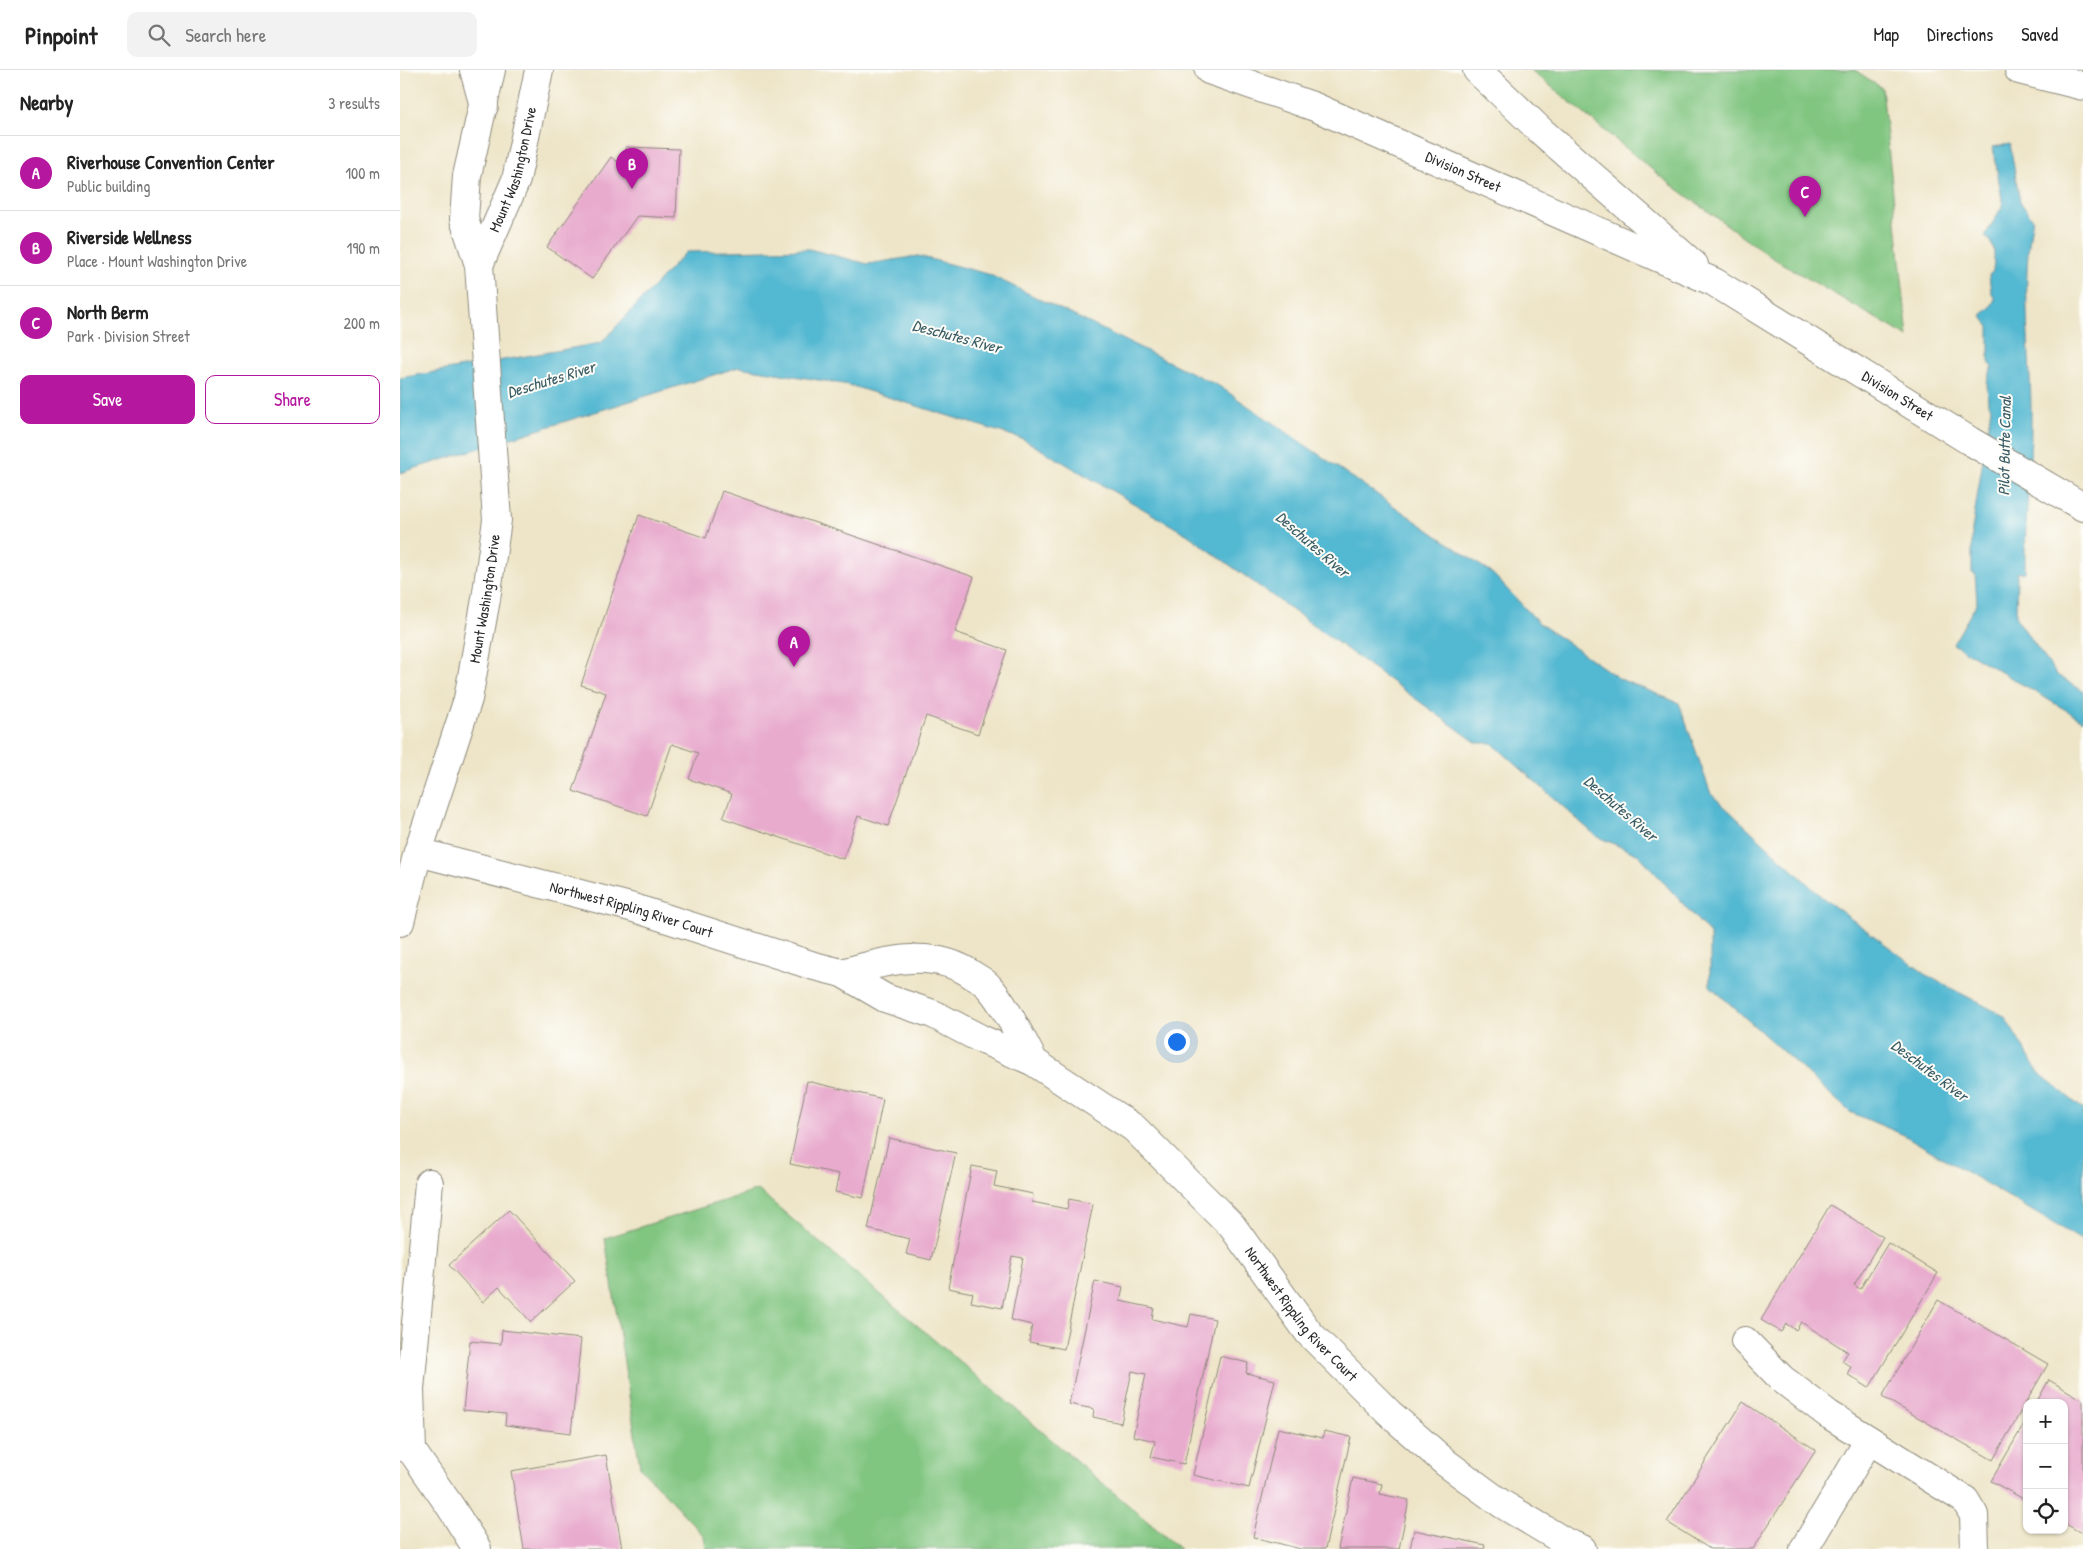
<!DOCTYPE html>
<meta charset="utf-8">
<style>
:root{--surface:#fff;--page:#f2f2f2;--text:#222;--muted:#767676;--line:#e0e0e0;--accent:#b5179e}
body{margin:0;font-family:"Patrick Hand",sans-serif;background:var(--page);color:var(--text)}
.controls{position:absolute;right:15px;bottom:15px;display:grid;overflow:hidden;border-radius:10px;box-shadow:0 1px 4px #0004}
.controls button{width:45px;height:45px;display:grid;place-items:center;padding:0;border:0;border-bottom:1px solid var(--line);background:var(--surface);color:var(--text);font:25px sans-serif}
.you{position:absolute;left:776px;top:971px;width:18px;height:18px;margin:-12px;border:4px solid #fff;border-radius:50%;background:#1a73e8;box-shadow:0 0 0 8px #1a73e833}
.badge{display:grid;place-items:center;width:32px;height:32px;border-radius:50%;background:var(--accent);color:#fff;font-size:16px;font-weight:700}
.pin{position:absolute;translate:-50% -41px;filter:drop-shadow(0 1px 2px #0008)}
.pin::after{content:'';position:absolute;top:26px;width:18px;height:15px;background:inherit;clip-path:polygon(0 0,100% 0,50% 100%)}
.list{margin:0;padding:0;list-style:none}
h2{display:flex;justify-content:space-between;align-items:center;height:65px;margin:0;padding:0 20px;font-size:21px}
h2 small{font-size:16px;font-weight:400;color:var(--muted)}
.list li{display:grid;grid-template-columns:32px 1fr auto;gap:15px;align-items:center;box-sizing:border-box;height:75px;padding:0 20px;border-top:1px solid var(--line)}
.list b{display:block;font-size:19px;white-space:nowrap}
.list p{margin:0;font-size:16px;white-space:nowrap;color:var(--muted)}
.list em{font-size:16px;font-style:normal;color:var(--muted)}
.actions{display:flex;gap:10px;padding:15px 20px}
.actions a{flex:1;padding:11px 0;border:1px solid var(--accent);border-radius:10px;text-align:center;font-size:18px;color:var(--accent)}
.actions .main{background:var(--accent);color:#fff}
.icon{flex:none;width:28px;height:28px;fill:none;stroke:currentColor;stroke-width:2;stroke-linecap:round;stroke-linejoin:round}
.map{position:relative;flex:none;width:1683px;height:1479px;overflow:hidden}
header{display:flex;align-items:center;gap:30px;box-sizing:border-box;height:70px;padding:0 25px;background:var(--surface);border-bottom:1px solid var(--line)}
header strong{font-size:24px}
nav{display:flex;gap:28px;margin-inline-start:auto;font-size:18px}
.search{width:350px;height:45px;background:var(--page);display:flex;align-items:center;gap:12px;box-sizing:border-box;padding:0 18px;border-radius:10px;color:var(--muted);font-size:19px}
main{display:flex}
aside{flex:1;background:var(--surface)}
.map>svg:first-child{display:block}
.green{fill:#80c580;stroke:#567856}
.water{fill:#53b8d1;stroke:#3f727e}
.building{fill:#e8abce}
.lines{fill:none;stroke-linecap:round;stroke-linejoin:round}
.street-casing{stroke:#8c887a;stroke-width:30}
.secondary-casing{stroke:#8c887a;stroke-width:30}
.primary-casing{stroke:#8c887a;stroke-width:30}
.highway-casing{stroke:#8c887a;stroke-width:30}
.street{stroke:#fff;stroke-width:28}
.secondary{stroke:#fff;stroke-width:28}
.primary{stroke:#fff;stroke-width:28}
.highway{stroke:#fff;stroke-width:28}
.labels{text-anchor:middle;stroke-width:4;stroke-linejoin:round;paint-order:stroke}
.street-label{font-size:15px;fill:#2b2b2b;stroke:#fdfcf7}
.water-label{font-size:16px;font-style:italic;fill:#395c65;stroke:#fdfcf7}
</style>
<header>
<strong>Pinpoint</strong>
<div class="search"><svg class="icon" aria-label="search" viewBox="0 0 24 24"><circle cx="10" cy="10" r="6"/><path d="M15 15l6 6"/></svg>Search here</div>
<nav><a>Map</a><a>Directions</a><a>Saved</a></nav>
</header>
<main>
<aside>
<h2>Nearby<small>3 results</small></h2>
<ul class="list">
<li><span class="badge">A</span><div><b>Riverhouse Convention Center</b><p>Public building</p></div><em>100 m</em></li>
<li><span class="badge">B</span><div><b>Riverside Wellness</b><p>Place · Mount Washington Drive</p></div><em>190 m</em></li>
<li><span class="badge">C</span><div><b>North Berm</b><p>Park · Division Street</p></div><em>200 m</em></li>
</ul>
<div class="actions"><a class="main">Save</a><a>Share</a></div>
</aside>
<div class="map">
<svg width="1683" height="1479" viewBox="0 0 1683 1479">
<rect width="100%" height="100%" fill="#fdfcf7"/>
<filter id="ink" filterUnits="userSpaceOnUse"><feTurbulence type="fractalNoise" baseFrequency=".02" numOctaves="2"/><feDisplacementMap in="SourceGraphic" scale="10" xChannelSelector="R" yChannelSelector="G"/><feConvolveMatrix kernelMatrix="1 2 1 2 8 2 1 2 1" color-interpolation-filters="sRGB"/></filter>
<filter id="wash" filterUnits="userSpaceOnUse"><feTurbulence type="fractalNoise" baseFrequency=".0096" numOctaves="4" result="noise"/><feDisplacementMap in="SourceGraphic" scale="20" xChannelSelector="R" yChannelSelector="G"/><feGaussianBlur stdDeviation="1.12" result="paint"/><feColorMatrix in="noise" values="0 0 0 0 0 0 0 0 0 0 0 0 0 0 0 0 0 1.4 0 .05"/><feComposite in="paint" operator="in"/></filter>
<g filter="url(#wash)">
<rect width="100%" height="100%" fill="#eee5c8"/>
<g class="green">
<path d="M 1131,0 L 1455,0 L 1482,18 L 1508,267 L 1371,187 L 1261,107 Z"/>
<path d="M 358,1120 L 780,1479 L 306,1479 L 304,1466 L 240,1397 L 205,1168 Z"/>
</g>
<g class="water">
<path d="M 1610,74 L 1620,132 L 1633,149 C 1620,208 1631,282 1631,343 C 1632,396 1624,449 1625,502 L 1617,503 L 1616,548 L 1657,605 L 1683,621 L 1683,650 L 1553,574 L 1577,533 L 1575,504 L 1572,503 L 1572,460 L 1591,338 L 1588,334 L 1587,312 L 1592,297 L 1589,292 L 1589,257 L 1581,245 L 1590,238 L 1595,229 L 1591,222 L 1589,205 L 1593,201 C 1594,187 1597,176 1585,166 L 1603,135 L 1593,77 Z"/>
<path d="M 409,179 L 468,194 L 518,186 L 588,204 L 819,316 L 1093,504 L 1139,553 L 1220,609 L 1279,633 L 1311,724 L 1423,828 L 1528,906 L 1604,946 L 1638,1002 L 1683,1039 L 1683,1171 L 1504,1065 L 1450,1042 L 1310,916 L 1310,864 L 1239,785 L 1196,766 L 1092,673 L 1077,673 L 788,465 L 623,369 L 449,315 L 339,297 L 0,403 L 0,308 L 201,273 L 286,182 Z"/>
</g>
<g id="blocks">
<g class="building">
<path d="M 226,77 L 279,79 L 276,148 L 237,146 L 192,209 L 147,177 L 211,87 L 218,92 L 225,92 Z"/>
<path d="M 322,421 L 574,507 L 555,562 L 607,580 L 578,664 L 526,646 L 488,756 L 458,746 L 443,789 L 323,748 L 332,724 L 289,709 L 298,683 L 272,674 L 247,746 L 173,721 L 206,623 L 181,615 L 239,445 L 306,468 Z"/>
<path d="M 407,1011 L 483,1029 L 463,1128 L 435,1122 L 439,1104 L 390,1094 Z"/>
<path d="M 489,1068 L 556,1083 L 531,1190 L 506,1184 L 510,1169 L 468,1159 Z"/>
<path d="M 572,1096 L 597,1101 L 594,1116 L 633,1124 L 632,1132 L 667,1139 L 669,1129 L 693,1134 L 664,1279 L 629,1272 L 632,1255 L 611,1250 L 623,1188 L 612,1186 L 602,1238 L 571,1232 L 573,1223 L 548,1218 Z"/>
<path d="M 1430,1135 L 1483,1167 L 1454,1215 L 1460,1219 L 1488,1173 L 1538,1203 L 1469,1318 L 1447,1304 L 1451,1297 L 1442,1291 L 1448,1282 L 1401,1252 L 1396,1260 L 1386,1254 L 1381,1262 L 1361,1250 Z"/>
<path d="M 109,1140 L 175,1211 L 131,1252 L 99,1217 L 83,1232 L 49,1195 Z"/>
<path d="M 695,1211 L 723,1217 L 720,1231 L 754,1238 L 752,1249 L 788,1257 L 791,1244 L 815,1249 L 784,1394 L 751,1387 L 755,1371 L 733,1366 L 746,1304 L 732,1301 L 721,1353 L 693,1347 L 694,1339 L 669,1334 Z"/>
<path d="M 1538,1230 L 1648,1294 L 1593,1390 L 1482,1327 Z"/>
<path d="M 102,1260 L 181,1269 L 171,1363 L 105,1355 L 106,1344 L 63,1340 L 70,1271 L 101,1274 Z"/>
<path d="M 820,1286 L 848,1293 L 846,1303 L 875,1310 L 849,1418 L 793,1405 Z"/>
<path d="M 1649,1310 L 1683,1330 L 1683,1464 L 1664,1453 L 1664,1333 L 1636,1333 Z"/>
<path d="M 1343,1332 L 1416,1380 L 1353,1479 L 1310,1479 L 1267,1452 Z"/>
<path d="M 1627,1349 L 1627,1431 L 1591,1411 Z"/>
<path d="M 878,1358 L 923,1368 L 924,1361 L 951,1367 L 925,1479 L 901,1479 L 853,1467 Z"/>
<path d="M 206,1385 L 222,1479 L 124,1479 L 111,1401 Z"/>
<path d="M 953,1408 L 982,1414 L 980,1424 L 1009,1430 L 999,1479 L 938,1479 Z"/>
<path d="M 1014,1460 L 1085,1475 L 1084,1479 L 1010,1479 Z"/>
</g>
</g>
</g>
<g filter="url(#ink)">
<use href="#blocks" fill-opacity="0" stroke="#8c887a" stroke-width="1"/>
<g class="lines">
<g class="street-casing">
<g id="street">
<path id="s1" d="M 18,782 L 234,838 L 414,896 L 442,903 L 485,928 L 533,944 L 581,969 L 634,992 L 734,1058 L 832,1156 L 909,1263 L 989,1343 L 1046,1393 L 1102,1434 L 1167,1473 L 1182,1479"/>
<path d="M 442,903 C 486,891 533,877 574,906 C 579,909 585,912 589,917 C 605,934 622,970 634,992"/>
<path d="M 1345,1271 L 1382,1309 L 1428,1344 L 1565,1430 L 1574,1445 L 1575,1479"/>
<path d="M 0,1376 L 12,1381 L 52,1439 L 77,1479"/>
<path d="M 12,1381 L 10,1319 L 29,1113"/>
<path d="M 1404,1479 L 1469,1370"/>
</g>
</g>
<g class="secondary-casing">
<g id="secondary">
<path id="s2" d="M 809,0 L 915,37 L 1314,212 L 1570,371 L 1683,437"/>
<path d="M 1077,0 L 1141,61 L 1294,195"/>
<path id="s3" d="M 79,195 L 116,110 L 139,0"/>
<path id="s4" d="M 0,852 L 18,782 L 68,629 L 86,529 L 97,450 L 79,195 L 64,149 L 67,106 L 91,0"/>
</g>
</g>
<g class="primary-casing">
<path id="primary" d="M 74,0 L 84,36"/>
</g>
<g class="highway-casing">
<path id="highway" d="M 1619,0 L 1683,16"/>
</g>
<use href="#street" class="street"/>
<use href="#secondary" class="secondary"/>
<use href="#primary" class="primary"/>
<use href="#highway" class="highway"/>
</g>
</g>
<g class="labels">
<g class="street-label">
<text dy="5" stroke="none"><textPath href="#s3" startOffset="102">Mount Washington Drive</textPath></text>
<text dy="5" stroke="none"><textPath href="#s2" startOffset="274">Division Street</textPath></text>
<text dy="5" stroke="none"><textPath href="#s2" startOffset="764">Division Street</textPath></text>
<text dy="5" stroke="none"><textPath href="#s4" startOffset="335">Mount Washington Drive</textPath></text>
<text dy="5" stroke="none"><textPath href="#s1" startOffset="221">Northwest Rippling River Court</textPath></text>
<text dy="5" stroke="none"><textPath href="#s1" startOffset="1024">Northwest Rippling River Court</textPath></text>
</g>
<g class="water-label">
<text transform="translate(557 266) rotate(15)" y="6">Deschutes River</text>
<text transform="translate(151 309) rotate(-17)" y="6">Deschutes River</text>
<text transform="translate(1604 376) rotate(-89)" y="6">Pilot Butte Canal</text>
<text transform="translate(913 474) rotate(41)" y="6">Deschutes River</text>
<text transform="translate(1221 738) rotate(41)" y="6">Deschutes River</text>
<text transform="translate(1530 1000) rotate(37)" y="6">Deschutes River</text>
</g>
</g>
</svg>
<div class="controls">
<button>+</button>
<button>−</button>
<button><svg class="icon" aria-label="locate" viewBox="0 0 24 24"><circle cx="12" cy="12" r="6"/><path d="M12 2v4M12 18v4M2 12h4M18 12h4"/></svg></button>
</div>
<div class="you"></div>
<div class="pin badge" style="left:394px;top:597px">A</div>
<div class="pin badge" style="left:232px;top:119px">B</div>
<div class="pin badge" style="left:1405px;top:147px">C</div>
</div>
</main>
